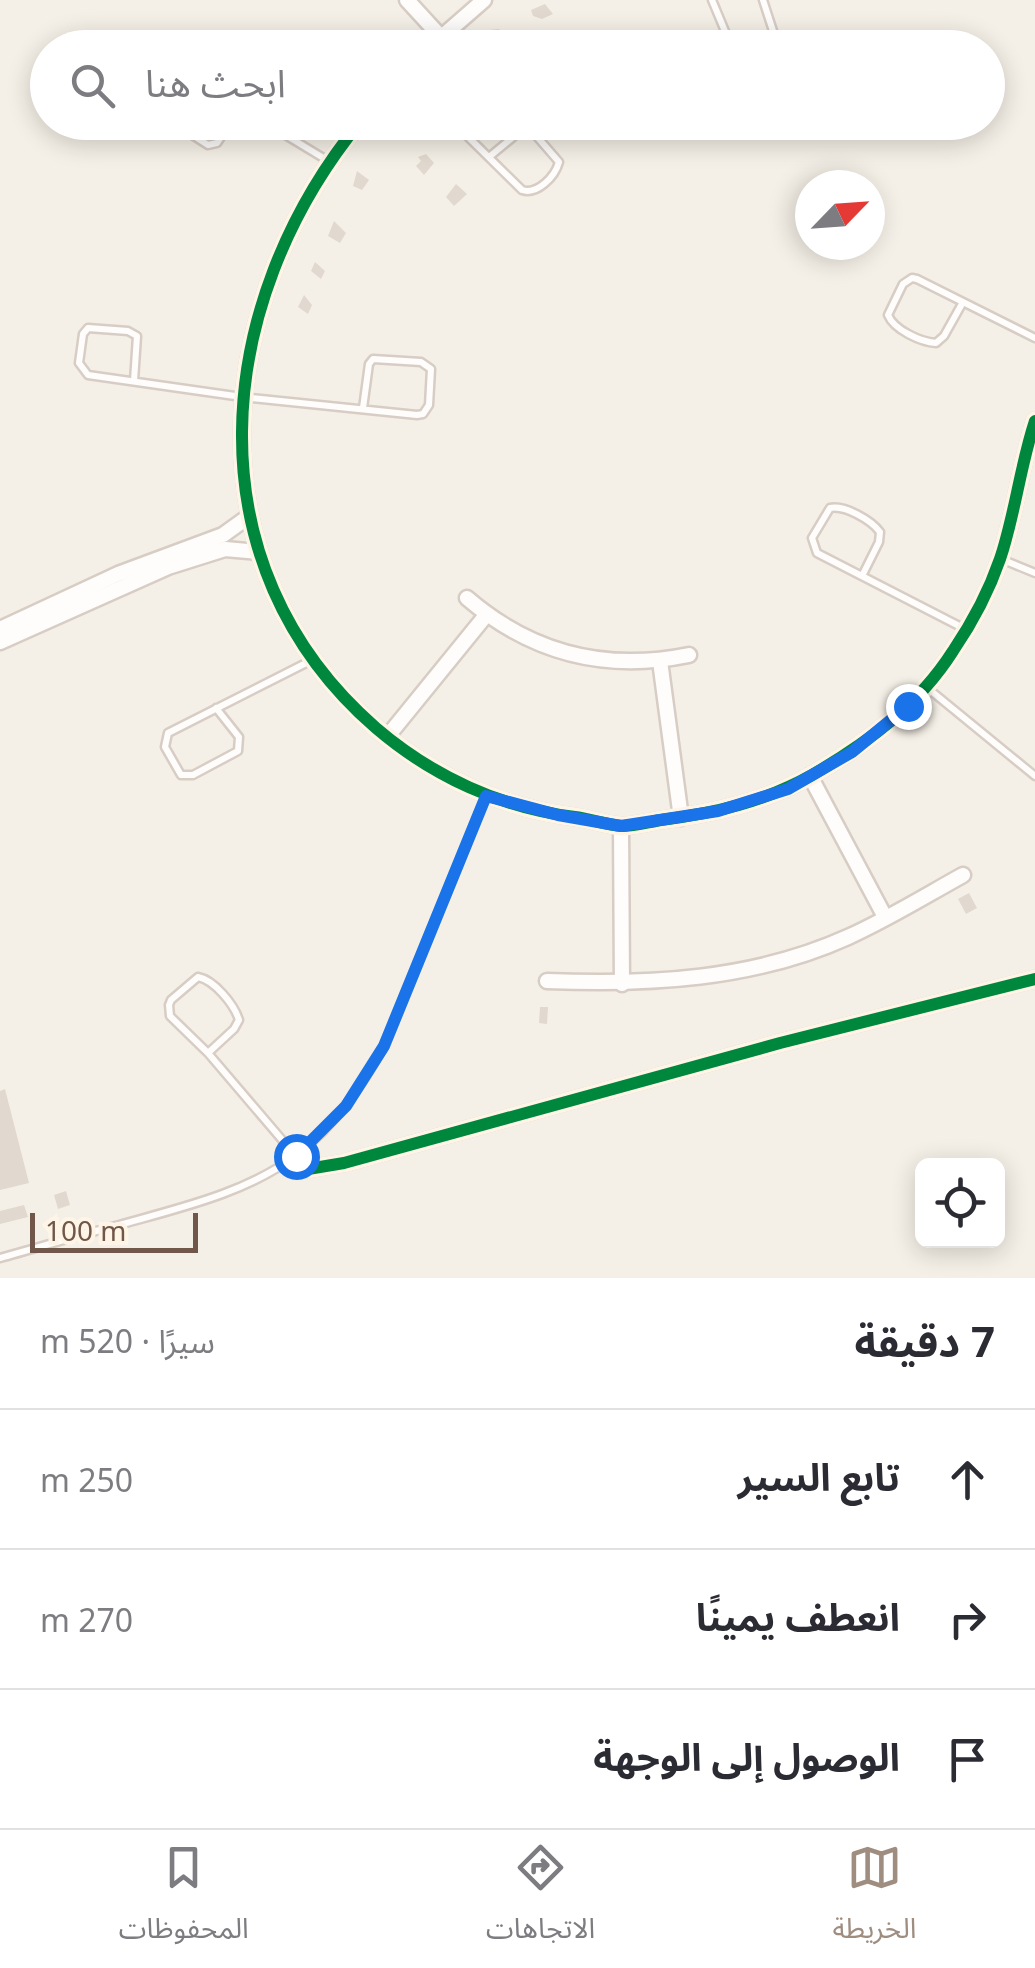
<!DOCTYPE html>
<html lang="ar">
<meta charset="utf-8">
<style>
:root{--surface:#fff;--page:#f7f7f7;--text:#2b2b33;--muted:#7c7c81;--line:#e1e1e2;--accent:#9f8d80}
body{margin:0;font-family:"Noto Sans","Noto Sans Arabic",sans-serif;background:var(--page);color:var(--text);direction:rtl}
.controls{position:absolute;right:30px;bottom:30px;display:grid;overflow:hidden;border-radius:15px;box-shadow:0 5px 25px #0003}
.controls button{width:90px;height:90px;display:grid;place-items:center;padding:0;border:0;border-bottom:2px solid var(--line);background:var(--surface);color:var(--text);font:50px sans-serif}
.compass{position:absolute;left:795px;top:170px;width:90px;height:90px;border-radius:50%;background:var(--surface);box-shadow:0 5px 25px #0003;rotate:65deg}
.scale{position:absolute;left:30px;bottom:25px;width:168px;box-sizing:border-box;padding-left:10px;border:5px solid #715749;border-top:0;font-size:28px;line-height:35px;white-space:nowrap;color:#715749;-webkit-text-stroke:8px #fef5e7;paint-order:stroke}
.stop{position:absolute;width:30px;height:30px;margin:-22px;border:8px solid #1a73e8;border-radius:50%;background:#fff}
.stop.end{background:#1a73e8;border-color:#fff;box-shadow:0 2px 10px #0008}
.list{margin:0;padding:0;list-style:none}
h2{display:flex;justify-content:space-between;align-items:center;height:130px;margin:0;padding:0 40px;font-size:42px}
h2 small{font-size:32px;font-weight:400;color:var(--muted)}
.list li{display:grid;grid-template-columns:65px 1fr auto;gap:30px;align-items:center;box-sizing:border-box;height:140px;padding:0 40px;border-top:2px solid var(--line)}
.list b{display:block;font-size:38px;white-space:nowrap}
.list em{font-size:32px;font-style:normal;color:var(--muted)}
.icon{flex:none;width:55px;height:55px;fill:none;stroke:currentColor;stroke-width:2;stroke-linecap:round;stroke-linejoin:round}
.map{position:relative;flex:none;width:1035px;height:1278px;overflow:hidden;direction:ltr}
.search{position:absolute;background:var(--surface);box-shadow:0 5px 25px #0003;left:30px;right:30px;top:30px;height:110px;display:flex;align-items:center;gap:25px;box-sizing:border-box;padding:0 35px;border-radius:55px;color:var(--muted);font-size:38px}
.sheet{height:550px;background:var(--surface)}
nav{display:flex;justify-content:space-around;align-items:center;box-sizing:border-box;height:140px;border-top:2px solid var(--line);background:var(--surface);font-size:28px;color:var(--muted)}
nav a{display:grid;justify-items:center;gap:5px}
nav .on{color:var(--accent)}
.map>svg:first-child{display:block}
.building{fill:#e1d8cf}
.lines{fill:none;stroke-linecap:round;stroke-linejoin:round}
.service-casing{stroke:#d7cdc5;stroke-width:11}
.minor-casing{stroke:#d7cdc5;stroke-width:19}
.service{stroke:#fefdfb;stroke-width:6}
.minor{stroke:#fefdfb;stroke-width:14}
.cycleway-casing{stroke:#fef5e7;stroke-width:19}
.cycleway{stroke:#00873e;stroke-width:12}
.route{stroke:#1a73e8;stroke-width:12}
</style>
<div class="map">
<svg width="1035" height="1278" viewBox="0 0 1035 1278">
<rect width="100%" height="100%" fill="#f5f0e7"/>
<g class="building">
<path d="M 545,4 L 553,14 L 542,19 L 533,16 L 531,10 Z"/>
<path d="M 499,29 L 503,36 L 489,47 L 481,39 L 490,30 Z"/>
<path d="M 426,154 L 434,163 L 424,175 L 416,166 L 421,161 L 418,157 Z"/>
<path d="M 357,171 L 369,180 L 362,190 L 353,186 Z"/>
<path d="M 456,184 L 467,194 L 454,206 L 446,197 Z"/>
<path d="M 334,221 L 346,233 L 340,243 L 328,236 Z"/>
<path d="M 315,262 L 325,271 L 321,279 L 311,271 Z"/>
<path d="M 304,295 L 312,305 L 308,314 L 298,307 Z"/>
<path d="M 969,893 L 977,908 L 966,914 L 958,899 Z"/>
<path d="M 540,1007 L 548,1007 L 547,1024 L 539,1023 Z"/>
<path d="M 5,1089 L 29,1183 L 0,1190 L 0,1091 Z"/>
<path d="M 66,1191 L 70,1205 L 58,1209 L 54,1195 Z"/>
<path d="M 24,1205 L 28,1217 L 0,1224 L 0,1211 Z"/>
</g>
<g class="lines">
<g class="service-casing">
<g id="service">
<path d="M 712,0 L 732,48"/>
<path d="M 751,48 L 769,40 L 774,34 L 763,0"/>
<path d="M 172,122 L 208,145 L 217,143 L 231,122"/>
<path d="M 264,122 L 330,162"/>
<path d="M 453,122 L 522,190 C 537,195 555,177 559,162 L 533,132 L 524,128 L 489,157"/>
<path d="M 963,302 L 944,336 L 936,343 C 921,342 894,330 888,315 L 903,284 L 912,278 L 917,279 L 1035,338"/>
<path d="M 134,381 L 137,336 L 128,331 L 88,328 L 83,334 L 79,363 L 88,375 L 242,397 L 417,415 L 423,414 L 429,405 L 431,369 L 421,362 L 373,359 L 369,364 L 363,408"/>
<path d="M 1001,559 L 1035,573"/>
<path d="M 862,576 L 879,542 L 880,532 C 871,520 845,505 830,508 L 812,538 L 817,553 L 965,629"/>
<path d="M 925,686 L 1035,776"/>
<path d="M 216,708 L 239,737 L 238,751 L 193,775 L 181,775 L 165,747 L 168,733 L 312,660"/>
<path d="M 208,1053 L 234,1029 L 239,1020 C 234,1004 214,980 198,977 L 171,1000 L 169,1005 L 170,1016 L 208,1053 L 295,1155"/>
<path d="M 0,1258 C 40,1247 79,1235 119,1225 C 179,1208 247,1193 298,1154 C 335,1125 361,1087 384,1046 L 486,796"/>
</g>
</g>
<g class="minor-casing">
<g id="minor">
<path d="M 407,0 L 440,36"/>
<path d="M 429,48 L 484,0"/>
<path d="M 360,122 C 212,303 188,565 376,728 C 432,776 501,808 575,817 C 590,819 607,825 622,826 C 634,826 649,822 661,820 C 715,813 764,802 812,775 C 867,743 918,706 953,651 C 972,623 989,591 1000,559 C 1015,515 1020,466 1035,421"/>
<path d="M 467,598 C 532,654 606,672 689,655"/>
<path d="M 0,629 L 118,574 L 223,535 L 248,517"/>
<path d="M 0,642 L 168,567 L 225,549 L 258,552"/>
<path d="M 660,661 L 681,818"/>
<path d="M 387,737 L 487,614"/>
<path d="M 810,776 L 885,917"/>
<path d="M 621,826 L 622,984"/>
<path d="M 547,981 C 649,985 753,980 848,937 C 888,919 925,896 963,875"/>
<path d="M 296,1156 L 308,1169 L 344,1163 L 780,1043 L 1035,979"/>
</g>
</g>
<use href="#service" class="service"/>
<use href="#minor" class="minor"/>
<g class="cycleway-casing">
<g id="cycleway">
<path d="M 360,122 C 212,303 188,565 376,728 C 432,776 501,808 575,817 C 590,819 607,825 622,826 C 634,826 649,822 661,820 C 715,813 764,802 812,775 C 867,743 918,706 953,651 C 972,623 989,591 1000,559 C 1015,515 1020,466 1035,421"/>
<path d="M 296,1156 L 308,1169 L 344,1163 L 780,1043 L 1035,979"/>
</g>
</g>
<use href="#cycleway" class="cycleway"/>
</g>
<g class="lines">
<path class="route" d="M 296,1156 L 346,1106 L 384,1046 L 486,796 L 558,815 L 621,826 L 718,811 L 788,789 L 852,752 L 908,706"/>
</g>
</svg>
<div class="controls">
<button><svg class="icon" aria-label="locate" viewBox="0 0 24 24"><circle cx="12" cy="12" r="6"/><path d="M12 2v4M12 18v4M2 12h4M18 12h4"/></svg></button>
</div>
<svg class="compass" viewBox="-18 -18 36 36"><path d="M0-13l5 13h-10z" fill="#e53935"/><path d="M0 13l5-13h-10z" fill="#7c7c81"/></svg>
<div class="scale">100 m</div>
<div class="stop" style="left:296px;top:1156px"></div>
<div class="stop end" style="left:908px;top:706px"></div>
<div class="search"><svg class="icon" aria-label="search" viewBox="0 0 24 24"><circle cx="10" cy="10" r="6"/><path d="M15 15l6 6"/></svg>ابحث هنا</div>
</div>
<section class="sheet">
<h2>7 دقيقة<small>سيرًا · 520 m</small></h2>
<ul class="list">
<li><svg class="icon" aria-label="ahead" viewBox="0 0 24 24"><path d="M12 20V5M6 11l6-6 6 6"/></svg><div><b>تابع السير</b></div><em>250 m</em></li>
<li><svg class="icon" aria-label="right" viewBox="0 0 24 24"><path d="M7 20v-9h11M14 6l5 5-5 5"/></svg><div><b>انعطف يمينًا</b></div><em>270 m</em></li>
<li><svg class="icon" aria-label="arrive" viewBox="0 0 24 24"><path d="M6 21V4h12l-3 4 3 4H6"/></svg><div><b>الوصول إلى الوجهة</b></div></li>
</ul>
</section>
<nav>
<a class="on"><svg class="icon" aria-label="map" viewBox="0 0 24 24"><path d="M3 6l6-2 6 2 6-2v14l-6 2-6-2-6 2zM9 4v14M15 6v14"/></svg>الخريطة</a>
<a><svg class="icon" aria-label="directions" viewBox="0 0 24 24"><path d="M12 3l9 9-9 9-9-9zM9 14v-3h6M13 9l2 2-2 2"/></svg>الاتجاهات</a>
<a><svg class="icon" aria-label="saved" viewBox="0 0 24 24"><path d="M7 4h10v16l-5-4-5 4z"/></svg>المحفوظات</a>
</nav>
